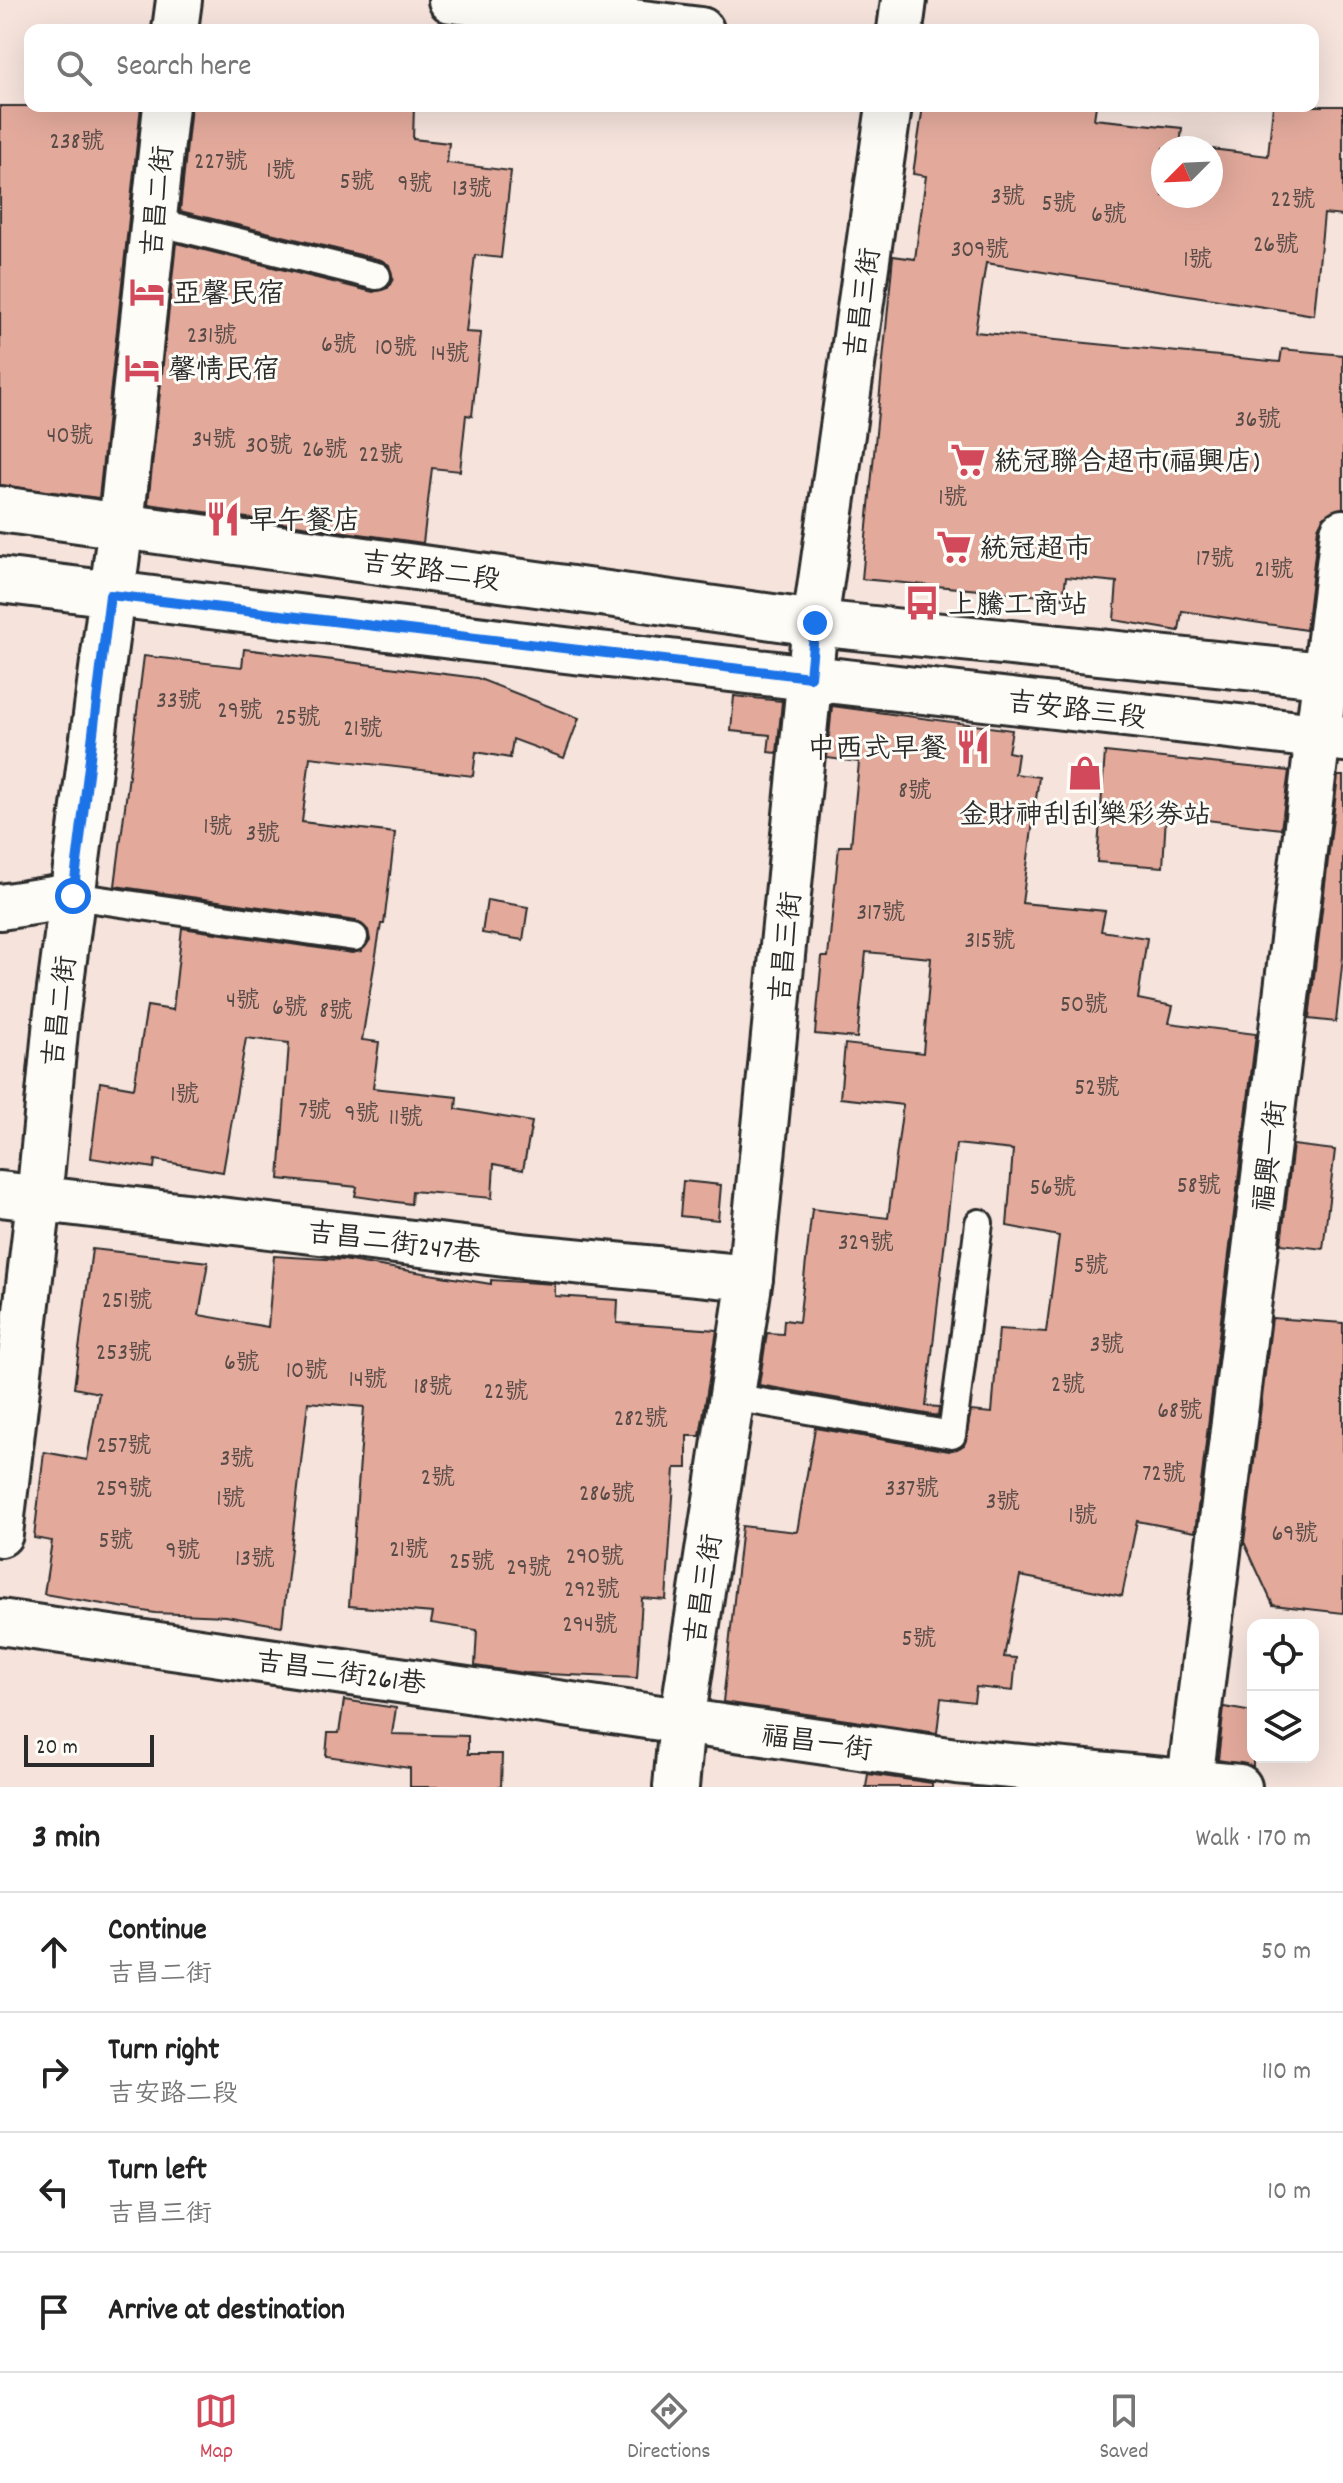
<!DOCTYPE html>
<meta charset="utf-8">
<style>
:root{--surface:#fff;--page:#f6f6f6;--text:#222;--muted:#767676;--line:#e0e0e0;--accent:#d1495b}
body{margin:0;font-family:Dekko,"LXGW WenKai TC",sans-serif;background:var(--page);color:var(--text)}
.controls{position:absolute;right:24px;bottom:24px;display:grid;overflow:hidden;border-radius:16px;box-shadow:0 8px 32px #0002}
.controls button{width:72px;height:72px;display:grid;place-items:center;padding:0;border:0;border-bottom:2px solid var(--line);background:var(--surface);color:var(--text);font:40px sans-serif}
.compass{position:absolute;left:1151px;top:136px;width:72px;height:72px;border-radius:50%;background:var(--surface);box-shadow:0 8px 32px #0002;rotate:246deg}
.scale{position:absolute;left:24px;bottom:20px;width:130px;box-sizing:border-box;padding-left:8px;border:4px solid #2b2b2b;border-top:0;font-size:22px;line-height:28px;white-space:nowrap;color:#2b2b2b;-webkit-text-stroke:6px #fdfcf7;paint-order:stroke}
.stop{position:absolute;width:24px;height:24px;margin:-18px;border:6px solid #1a73e8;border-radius:50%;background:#fff}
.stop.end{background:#1a73e8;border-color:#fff;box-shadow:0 2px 8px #0008}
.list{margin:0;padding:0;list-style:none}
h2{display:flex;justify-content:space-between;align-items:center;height:104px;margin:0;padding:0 32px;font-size:34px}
h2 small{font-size:26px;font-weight:400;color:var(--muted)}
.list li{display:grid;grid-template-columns:52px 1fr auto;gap:24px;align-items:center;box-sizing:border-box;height:120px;padding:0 32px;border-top:2px solid var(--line)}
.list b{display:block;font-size:30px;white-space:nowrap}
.list p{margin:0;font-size:26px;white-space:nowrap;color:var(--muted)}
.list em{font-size:26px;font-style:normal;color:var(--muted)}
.icon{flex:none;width:44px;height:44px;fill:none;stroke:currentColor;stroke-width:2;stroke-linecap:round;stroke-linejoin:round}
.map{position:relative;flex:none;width:1343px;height:1787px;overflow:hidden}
.search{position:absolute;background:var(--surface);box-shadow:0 8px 32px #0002;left:24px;right:24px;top:24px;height:88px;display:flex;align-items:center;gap:20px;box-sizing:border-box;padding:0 28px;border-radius:16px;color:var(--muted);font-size:30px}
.sheet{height:584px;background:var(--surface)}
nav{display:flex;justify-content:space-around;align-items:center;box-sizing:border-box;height:112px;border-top:2px solid var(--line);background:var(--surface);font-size:22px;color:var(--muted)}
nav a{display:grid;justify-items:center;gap:4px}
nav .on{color:var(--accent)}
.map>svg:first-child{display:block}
.building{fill:#e3aa9c;stroke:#2b2b2b;stroke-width:2}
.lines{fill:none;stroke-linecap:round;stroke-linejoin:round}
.service-casing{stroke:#2b2b2b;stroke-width:32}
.minor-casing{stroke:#2b2b2b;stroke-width:50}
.primary-casing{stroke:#2b2b2b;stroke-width:50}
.service{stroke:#fdfcf7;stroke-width:26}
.minor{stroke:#fdfcf7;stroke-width:44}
.primary{stroke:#fdfcf7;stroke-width:44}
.route{stroke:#1a73e8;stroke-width:10}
.labels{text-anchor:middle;stroke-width:6;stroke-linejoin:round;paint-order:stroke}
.number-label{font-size:24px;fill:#594b47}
.street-label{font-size:28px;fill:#2b2b2b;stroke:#fdfcf7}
.poi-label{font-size:28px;fill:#2b2b2b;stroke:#fdfcf7;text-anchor:start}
</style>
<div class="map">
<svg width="1343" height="1787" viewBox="0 0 1343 1787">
<rect width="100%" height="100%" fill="#f5e3dc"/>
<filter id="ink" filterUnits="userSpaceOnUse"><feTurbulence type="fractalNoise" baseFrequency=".0125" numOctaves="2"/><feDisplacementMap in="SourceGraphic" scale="16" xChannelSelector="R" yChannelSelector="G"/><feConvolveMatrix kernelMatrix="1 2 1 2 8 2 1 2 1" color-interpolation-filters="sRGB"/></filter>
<g filter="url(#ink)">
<g class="building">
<path d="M 0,106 L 141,106 L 99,498 L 0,485 Z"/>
<path d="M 191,106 L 414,106 L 413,139 L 449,143 L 447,163 L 511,171 L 501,258 L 475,255 L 466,332 L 481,333 L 472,416 L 466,415 L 460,471 L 432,468 L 423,543 L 148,504 L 176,243 L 373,292 L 388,288 L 393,279 L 389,265 L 381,260 L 180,211 Z"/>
<path d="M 923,106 L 1096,106 L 1094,119 L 1182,128 L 1180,146 L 1199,148 L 1163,148 L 1163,196 L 1211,196 L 1211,149 L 1268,156 L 1273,106 L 1343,106 L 1343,216 L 1324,214 L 1314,315 L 986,263 L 975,332 L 1280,362 L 1282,349 L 1343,355 L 1343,508 L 1324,516 L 1318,528 L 1306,630 L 1182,611 L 1179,631 L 1114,620 L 1117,582 L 1066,577 L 1063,598 L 862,579 L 893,256 L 915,259 L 926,176 L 913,174 Z"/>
<path d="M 244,649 L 477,678 L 579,718 L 564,758 L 513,739 L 510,758 L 476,752 L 473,776 L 310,757 L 302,822 L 395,833 L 384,924 L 381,924 L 362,1040 L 379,1042 L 373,1088 L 457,1097 L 456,1109 L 532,1122 L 523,1170 L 494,1164 L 492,1198 L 412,1191 L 411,1204 L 355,1196 L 357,1187 L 279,1179 L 289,1043 L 246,1038 L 223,1172 L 155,1160 L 154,1168 L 91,1158 L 100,1082 L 134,1088 L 147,1006 L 173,1010 L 182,928 L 352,953 L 361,951 L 370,940 L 368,930 L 356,921 L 115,886 L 144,656 L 242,667 Z"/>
<path d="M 734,696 L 782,701 L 777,753 L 768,752 L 770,735 L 731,731 Z"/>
<path d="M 832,706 L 1012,730 L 1008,752 L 1018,754 L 1015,774 L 1039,777 L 1022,903 L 1105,911 L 1101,931 L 1147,938 L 1138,999 L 1173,1006 L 1169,1023 L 1256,1034 L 1195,1532 L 1137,1521 L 1122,1596 L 1020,1576 L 1004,1657 L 1016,1658 L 1013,1691 L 976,1687 L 974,1702 L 941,1698 L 937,1733 L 723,1702 L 742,1526 L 797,1532 L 815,1428 L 949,1451 L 964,1445 L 971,1411 L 992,1413 L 999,1329 L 1046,1332 L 1059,1236 L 1007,1226 L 1013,1150 L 956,1144 L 926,1406 L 939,1407 L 938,1416 L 759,1385 L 767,1333 L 783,1334 L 784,1320 L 799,1322 L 812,1209 L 888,1218 L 903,1105 L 840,1098 L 845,1044 L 923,1053 L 931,958 L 866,952 L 857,1038 L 815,1034 L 822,957 L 828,957 L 839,846 L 851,846 L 859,762 L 827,758 Z"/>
<path d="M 1105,752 L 1289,771 L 1281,829 L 1166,815 L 1163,867 L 1097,862 Z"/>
<path d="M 1338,776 L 1343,776 L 1343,957 L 1336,1022 L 1309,1019 Z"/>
<path d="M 487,900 L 528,907 L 523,940 L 482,933 Z"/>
<path d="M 1293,1145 L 1335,1150 L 1323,1249 L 1281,1244 Z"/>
<path d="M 683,1181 L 721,1185 L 718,1220 L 680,1216 Z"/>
<path d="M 92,1249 L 208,1262 L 199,1315 L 268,1327 L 274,1256 L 343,1260 L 491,1284 L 491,1280 L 555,1284 L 555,1296 L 618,1300 L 617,1323 L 717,1330 L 700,1436 L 687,1436 L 687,1468 L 675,1468 L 666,1600 L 642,1598 L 637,1678 L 524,1673 L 475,1666 L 477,1630 L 431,1623 L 433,1613 L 349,1606 L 364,1407 L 308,1402 L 282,1626 L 226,1616 L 155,1613 L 44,1594 L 52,1541 L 34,1538 L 44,1452 L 87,1460 L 99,1393 L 74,1388 Z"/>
<path d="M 1272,1318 L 1343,1323 L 1343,1613 L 1273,1605 L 1244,1542 Z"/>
<path d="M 344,1700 L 396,1708 L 392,1734 L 468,1736 L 468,1754 L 502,1754 L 501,1787 L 410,1787 L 410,1768 L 326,1756 L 328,1733 L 339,1733 Z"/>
<path d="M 1224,1707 L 1253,1712 L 1253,1766 L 1218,1760 Z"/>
<path d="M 868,1774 L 932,1783 L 932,1787 L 866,1787 Z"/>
</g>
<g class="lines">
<g class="service-casing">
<g id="service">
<path d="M 153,221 L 377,276"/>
<path d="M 73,896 L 354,937"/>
<path d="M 732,1397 L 952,1435 L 979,1223"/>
</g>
</g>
<g class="minor-casing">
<g id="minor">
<path d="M 451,0 L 701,30"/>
<path d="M 175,30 L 179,0"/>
<path d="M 900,30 L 904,0"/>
<path d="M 0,907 L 73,896"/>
<path d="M 0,1194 L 522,1256 L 750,1278"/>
<path d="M 0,1534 L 39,1200 L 56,1020 L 121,525 L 166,106"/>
<path d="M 0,1622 L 956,1761 L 1239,1787"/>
<path d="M 1190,1781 L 1343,532"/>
<path d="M 676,1787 L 682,1721 L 750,1278 L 815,623 L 889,106"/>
</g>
</g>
<g class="primary-casing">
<g id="primary">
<path d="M 0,509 L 815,623 L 1343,677"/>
<path d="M 0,580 L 565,650 L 1343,739"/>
</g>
</g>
<use href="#service" class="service"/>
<use href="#minor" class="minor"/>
<use href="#primary" class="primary"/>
</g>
</g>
<g class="lines" filter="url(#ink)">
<path class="route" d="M 73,896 L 110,595 L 810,677 L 815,623"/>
</g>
<defs>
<g id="hotel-bare" transform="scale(2.76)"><path d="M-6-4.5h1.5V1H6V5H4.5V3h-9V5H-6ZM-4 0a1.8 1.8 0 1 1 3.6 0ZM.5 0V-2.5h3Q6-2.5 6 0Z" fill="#d1495b" stroke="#fdfcf7" stroke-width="2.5" paint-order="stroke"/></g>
<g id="supermarket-bare" transform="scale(2.76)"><path d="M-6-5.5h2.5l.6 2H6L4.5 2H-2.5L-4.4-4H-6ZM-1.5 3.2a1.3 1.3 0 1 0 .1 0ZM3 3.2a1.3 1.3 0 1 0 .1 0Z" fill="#d1495b" stroke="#fdfcf7" stroke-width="2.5" paint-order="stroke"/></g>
<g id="restaurant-bare" transform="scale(2.76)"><path d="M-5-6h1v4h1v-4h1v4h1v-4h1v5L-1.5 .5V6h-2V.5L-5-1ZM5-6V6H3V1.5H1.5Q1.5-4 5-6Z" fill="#d1495b" stroke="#fdfcf7" stroke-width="2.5" paint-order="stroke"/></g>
<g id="bus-bare" transform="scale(2.76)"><path d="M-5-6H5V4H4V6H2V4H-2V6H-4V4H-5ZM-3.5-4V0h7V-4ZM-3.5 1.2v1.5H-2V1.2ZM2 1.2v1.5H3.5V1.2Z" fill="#d1495b" stroke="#fdfcf7" stroke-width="2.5" paint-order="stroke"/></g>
<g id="shop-bare" transform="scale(2.76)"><path d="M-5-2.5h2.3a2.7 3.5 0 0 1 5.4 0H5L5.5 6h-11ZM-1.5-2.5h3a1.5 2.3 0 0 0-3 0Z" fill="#d1495b" stroke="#fdfcf7" stroke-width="2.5" paint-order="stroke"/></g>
</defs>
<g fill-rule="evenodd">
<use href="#hotel-bare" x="147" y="292"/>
<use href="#hotel-bare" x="142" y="368"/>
<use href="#supermarket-bare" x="968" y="460"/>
<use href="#restaurant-bare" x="223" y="519"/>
<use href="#supermarket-bare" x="954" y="547"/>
<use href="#bus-bare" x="922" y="603"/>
<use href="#restaurant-bare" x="973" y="747"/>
<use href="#shop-bare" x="1085" y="773"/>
</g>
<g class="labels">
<g class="number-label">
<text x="77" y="148">238號</text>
<text x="221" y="168">227號</text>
<text x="281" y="177">1號</text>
<text x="357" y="188">5號</text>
<text x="415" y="190">9號</text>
<text x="472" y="195">13號</text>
<text x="1008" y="203">3號</text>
<text x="1293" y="206">22號</text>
<text x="1059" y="210">5號</text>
<text x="1109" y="221">6號</text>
<text x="1276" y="251">26號</text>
<text x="980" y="256">309號</text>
<text x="1198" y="266">1號</text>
<text x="212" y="342">231號</text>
<text x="339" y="351">6號</text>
<text x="396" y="354">10號</text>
<text x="450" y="360">14號</text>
<text x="1258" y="426">36號</text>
<text x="70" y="442">40號</text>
<text x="214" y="446">34號</text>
<text x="269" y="452">30號</text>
<text x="325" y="456">26號</text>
<text x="381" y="461">22號</text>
<text x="953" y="504">1號</text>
<text x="1215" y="565">17號</text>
<text x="1274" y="576">21號</text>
<text x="179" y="707">33號</text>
<text x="240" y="717">29號</text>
<text x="298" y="724">25號</text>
<text x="363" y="735">21號</text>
<text x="915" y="797">8號</text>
<text x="218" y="833">1號</text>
<text x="263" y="840">3號</text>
<text x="881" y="919">317號</text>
<text x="990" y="947">315號</text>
<text x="243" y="1007">4號</text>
<text x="1084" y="1011">50號</text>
<text x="290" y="1014">6號</text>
<text x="336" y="1017">8號</text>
<text x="1097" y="1094">52號</text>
<text x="185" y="1101">1號</text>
<text x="315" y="1117">7號</text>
<text x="362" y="1120">9號</text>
<text x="406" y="1124">11號</text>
<text x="1199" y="1192">58號</text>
<text x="1053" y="1194">56號</text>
<text x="866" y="1249">329號</text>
<text x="1091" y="1272">5號</text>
<text x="127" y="1307">251號</text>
<text x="1107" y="1351">3號</text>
<text x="124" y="1359">253號</text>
<text x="242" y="1369">6號</text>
<text x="307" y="1377">10號</text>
<text x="368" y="1386">14號</text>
<text x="1068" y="1391">2號</text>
<text x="433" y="1393">18號</text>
<text x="506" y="1398">22號</text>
<text x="1180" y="1417">68號</text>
<text x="641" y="1425">282號</text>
<text x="124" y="1452">257號</text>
<text x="237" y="1465">3號</text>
<text x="1164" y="1480">72號</text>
<text x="438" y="1484">2號</text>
<text x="124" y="1495">259號</text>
<text x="912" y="1495">337號</text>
<text x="607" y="1500">286號</text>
<text x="231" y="1505">1號</text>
<text x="1003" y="1508">3號</text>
<text x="1083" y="1522">1號</text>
<text x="1295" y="1540">69號</text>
<text x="116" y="1547">5號</text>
<text x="409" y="1556">21號</text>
<text x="183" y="1557">9號</text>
<text x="595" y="1563">290號</text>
<text x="255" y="1565">13號</text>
<text x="472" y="1568">25號</text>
<text x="529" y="1574">29號</text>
<text x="592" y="1596">292號</text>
<text x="590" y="1631">294號</text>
<text x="919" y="1645">5號</text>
</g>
<g class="street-label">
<text transform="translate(156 201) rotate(-84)" y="10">吉昌二街</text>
<text transform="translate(861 303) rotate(-82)" y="10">吉昌三街</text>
<text transform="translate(431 569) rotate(8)" y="10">吉安路二段</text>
<text transform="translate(1077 708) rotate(7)" y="10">吉安路三段</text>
<text transform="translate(784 947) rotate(-84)" y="10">吉昌三街</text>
<text transform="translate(58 1011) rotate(-83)" y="10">吉昌二街</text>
<text transform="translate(1268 1156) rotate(-83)" y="10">福興一街</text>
<text transform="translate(394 1241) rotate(7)" y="10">吉昌二街247巷</text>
<text transform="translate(702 1589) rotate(-81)" y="10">吉昌三街</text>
<text transform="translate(341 1671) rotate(8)" y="10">吉昌二街261巷</text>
<text transform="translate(817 1741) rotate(8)" y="10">福昌一街</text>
</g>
<g class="poi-label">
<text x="173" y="302">亞馨民宿</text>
<text x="168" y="378">馨情民宿</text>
<text x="994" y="470">統冠聯合超市(福興店)</text>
<text x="249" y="529">早午餐店</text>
<text x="980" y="557">統冠超市</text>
<text x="948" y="613">上騰工商站</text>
<text x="947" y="757" text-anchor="end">中西式早餐</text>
<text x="1085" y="823" text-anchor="middle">金財神刮刮樂彩券站</text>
</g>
</g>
</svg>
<div class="controls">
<button><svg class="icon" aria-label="locate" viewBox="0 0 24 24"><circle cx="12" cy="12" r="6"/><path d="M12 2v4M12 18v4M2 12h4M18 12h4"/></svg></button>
<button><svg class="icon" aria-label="layers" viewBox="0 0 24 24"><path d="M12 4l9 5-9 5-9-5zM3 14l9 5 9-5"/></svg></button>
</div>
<svg class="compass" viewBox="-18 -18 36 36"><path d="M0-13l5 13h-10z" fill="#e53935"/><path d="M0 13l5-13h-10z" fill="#767676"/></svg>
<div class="scale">20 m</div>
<div class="stop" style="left:73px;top:896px"></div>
<div class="stop end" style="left:815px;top:623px"></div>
<div class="search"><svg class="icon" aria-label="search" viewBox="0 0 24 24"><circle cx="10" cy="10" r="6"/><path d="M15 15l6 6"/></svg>Search here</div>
</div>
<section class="sheet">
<h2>3 min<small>Walk · 170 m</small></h2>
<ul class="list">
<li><svg class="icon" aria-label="ahead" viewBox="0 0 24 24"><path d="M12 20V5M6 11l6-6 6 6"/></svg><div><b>Continue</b><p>吉昌二街</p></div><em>50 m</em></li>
<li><svg class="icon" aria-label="right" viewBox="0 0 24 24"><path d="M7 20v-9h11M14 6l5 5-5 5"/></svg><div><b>Turn right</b><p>吉安路二段</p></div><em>110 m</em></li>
<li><svg class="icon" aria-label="left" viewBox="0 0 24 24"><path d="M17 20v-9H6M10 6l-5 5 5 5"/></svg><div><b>Turn left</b><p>吉昌三街</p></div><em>10 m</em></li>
<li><svg class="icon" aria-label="arrive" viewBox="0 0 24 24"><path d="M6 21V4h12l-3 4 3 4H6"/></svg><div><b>Arrive at destination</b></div></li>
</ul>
</section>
<nav>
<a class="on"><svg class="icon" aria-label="map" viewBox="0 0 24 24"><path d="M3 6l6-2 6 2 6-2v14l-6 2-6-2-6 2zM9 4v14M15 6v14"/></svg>Map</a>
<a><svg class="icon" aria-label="directions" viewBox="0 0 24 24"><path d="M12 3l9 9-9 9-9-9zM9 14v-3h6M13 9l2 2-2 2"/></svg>Directions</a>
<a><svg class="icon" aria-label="saved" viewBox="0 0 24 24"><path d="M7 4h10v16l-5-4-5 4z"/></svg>Saved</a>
</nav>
